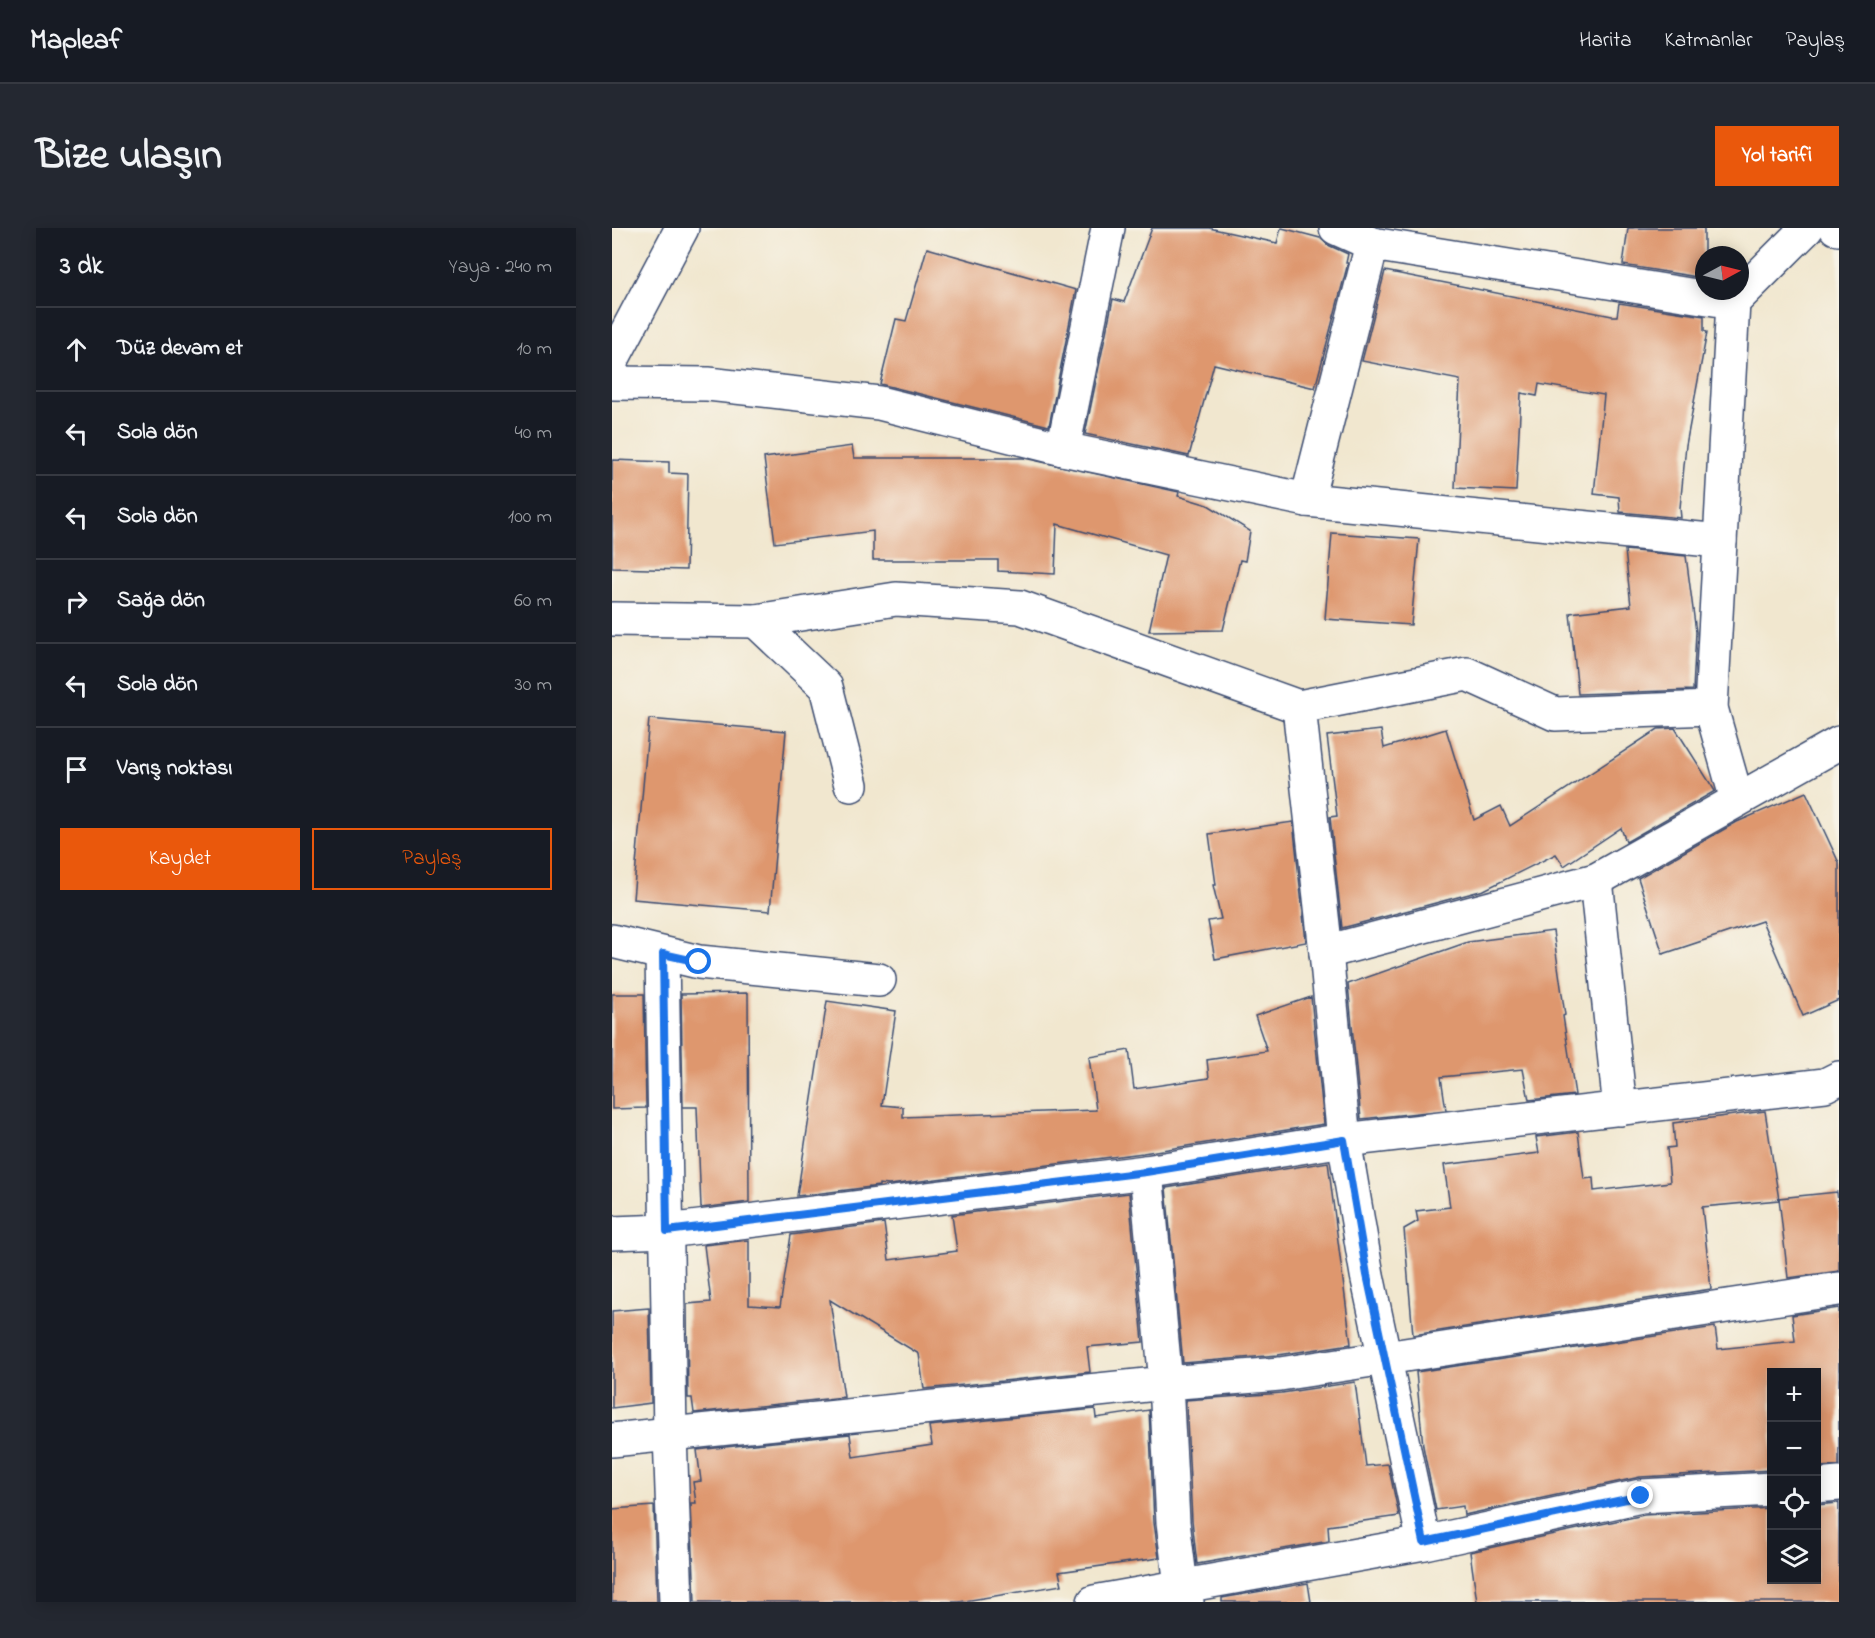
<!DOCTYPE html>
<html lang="tr">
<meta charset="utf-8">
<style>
:root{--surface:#171b24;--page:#242831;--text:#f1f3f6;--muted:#9ea1a6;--line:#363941;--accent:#ea580c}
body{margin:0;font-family:"Indie Flower",sans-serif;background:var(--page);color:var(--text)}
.controls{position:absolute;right:18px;bottom:18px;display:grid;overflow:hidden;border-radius:0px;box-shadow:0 3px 15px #0003}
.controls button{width:54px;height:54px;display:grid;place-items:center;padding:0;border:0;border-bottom:2px solid var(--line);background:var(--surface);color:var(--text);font:30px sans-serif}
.compass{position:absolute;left:1083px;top:18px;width:54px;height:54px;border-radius:50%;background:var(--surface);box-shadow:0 3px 15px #0003;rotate:83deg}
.stop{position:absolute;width:18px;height:18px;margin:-14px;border:4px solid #1a73e8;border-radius:50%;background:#fff}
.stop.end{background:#1a73e8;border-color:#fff;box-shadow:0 2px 6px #0008}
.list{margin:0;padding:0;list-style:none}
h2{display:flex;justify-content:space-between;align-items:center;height:78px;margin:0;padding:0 24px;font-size:26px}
h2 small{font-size:20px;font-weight:400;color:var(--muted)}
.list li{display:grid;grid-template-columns:39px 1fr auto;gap:18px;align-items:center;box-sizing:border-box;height:84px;padding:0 24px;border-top:2px solid var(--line)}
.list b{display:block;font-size:22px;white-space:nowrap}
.list em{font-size:20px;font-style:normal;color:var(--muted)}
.actions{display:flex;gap:12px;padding:18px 24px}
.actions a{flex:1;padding:14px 0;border:2px solid var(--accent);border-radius:0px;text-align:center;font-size:21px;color:var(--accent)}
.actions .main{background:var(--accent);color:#fff}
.icon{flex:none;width:33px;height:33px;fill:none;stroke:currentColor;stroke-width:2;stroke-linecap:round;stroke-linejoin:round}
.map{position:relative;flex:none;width:1227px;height:1374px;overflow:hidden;border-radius:0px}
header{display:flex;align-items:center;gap:36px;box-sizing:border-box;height:84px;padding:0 30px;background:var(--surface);border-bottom:2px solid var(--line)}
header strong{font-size:28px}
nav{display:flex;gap:33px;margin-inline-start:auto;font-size:21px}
.intro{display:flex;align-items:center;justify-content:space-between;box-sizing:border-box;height:144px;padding:0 36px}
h1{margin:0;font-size:42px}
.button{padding:15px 27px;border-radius:0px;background:var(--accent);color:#fff;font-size:21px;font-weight:700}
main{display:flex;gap:36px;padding:0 36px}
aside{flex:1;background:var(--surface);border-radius:0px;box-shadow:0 3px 15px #0003}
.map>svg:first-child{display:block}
.building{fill:#de976e}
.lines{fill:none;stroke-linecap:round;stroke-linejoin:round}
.street-casing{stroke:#3b4b6f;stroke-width:36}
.secondary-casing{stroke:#3b4b6f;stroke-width:36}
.street{stroke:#fff;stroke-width:33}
.secondary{stroke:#fff;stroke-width:33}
.route{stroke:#1a73e8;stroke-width:8}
</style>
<header>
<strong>Mapleaf</strong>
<nav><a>Harita</a><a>Katmanlar</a><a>Paylaş</a></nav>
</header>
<div class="intro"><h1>Bize ulaşın</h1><a class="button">Yol tarifi</a></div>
<main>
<aside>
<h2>3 dk<small>Yaya · 240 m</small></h2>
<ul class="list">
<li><svg class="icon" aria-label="ahead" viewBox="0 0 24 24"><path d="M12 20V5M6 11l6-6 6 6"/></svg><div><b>Düz devam et</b></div><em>10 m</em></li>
<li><svg class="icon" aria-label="left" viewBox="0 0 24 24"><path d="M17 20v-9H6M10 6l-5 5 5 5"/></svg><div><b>Sola dön</b></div><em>40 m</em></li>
<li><svg class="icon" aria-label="left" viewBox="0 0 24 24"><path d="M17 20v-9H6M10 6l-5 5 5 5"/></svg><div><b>Sola dön</b></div><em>100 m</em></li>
<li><svg class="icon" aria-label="right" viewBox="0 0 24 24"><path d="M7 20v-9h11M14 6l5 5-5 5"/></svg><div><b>Sağa dön</b></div><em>60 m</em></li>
<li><svg class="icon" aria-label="left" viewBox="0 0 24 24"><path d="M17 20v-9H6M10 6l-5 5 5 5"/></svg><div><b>Sola dön</b></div><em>30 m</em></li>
<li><svg class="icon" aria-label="arrive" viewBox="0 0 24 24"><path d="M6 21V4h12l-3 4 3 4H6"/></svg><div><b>Varış noktası</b></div></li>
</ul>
<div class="actions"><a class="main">Kaydet</a><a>Paylaş</a></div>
</aside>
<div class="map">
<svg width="1227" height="1374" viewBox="0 0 1227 1374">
<rect width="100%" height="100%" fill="#f7f3e8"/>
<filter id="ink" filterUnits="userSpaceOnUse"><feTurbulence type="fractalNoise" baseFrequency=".0167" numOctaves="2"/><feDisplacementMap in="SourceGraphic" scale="12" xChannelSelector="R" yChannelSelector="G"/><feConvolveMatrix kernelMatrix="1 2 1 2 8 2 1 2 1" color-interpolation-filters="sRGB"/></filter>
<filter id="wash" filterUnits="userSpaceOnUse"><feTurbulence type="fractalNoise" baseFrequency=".008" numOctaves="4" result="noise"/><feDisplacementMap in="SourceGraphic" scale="24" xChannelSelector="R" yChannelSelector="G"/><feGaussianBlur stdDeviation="1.35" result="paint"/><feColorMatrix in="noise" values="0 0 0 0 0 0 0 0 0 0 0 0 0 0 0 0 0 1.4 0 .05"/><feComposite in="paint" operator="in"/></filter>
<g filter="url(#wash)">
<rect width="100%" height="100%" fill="#f1e7cf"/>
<g id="blocks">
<g class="building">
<path d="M 540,0 L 597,0 L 665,15 L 669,0 L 670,0 L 708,10 L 716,17 L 736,26 L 734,35 L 736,35 L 703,160 L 602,136 L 577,228 L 473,206 L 501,71 L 512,74 Z"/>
<path d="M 1016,0 L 1092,0 L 1092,50 L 1011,37 Z"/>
<path d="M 315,20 L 464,62 L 437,198 L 268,156 L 284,91 L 294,93 Z"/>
<path d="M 773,43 L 1000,88 L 1005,88 L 1007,75 L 1092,88 L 1092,103 L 1095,104 L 1074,217 L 1068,280 L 1069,290 L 1008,284 L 1007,269 L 982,266 L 992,167 L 927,156 L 925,168 L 909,165 L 904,263 L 843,260 L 848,152 L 750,133 Z"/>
<path d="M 240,218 L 242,230 L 412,230 L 567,264 L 566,268 L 596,277 L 638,303 L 633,333 L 628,332 L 611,402 L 537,403 L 554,327 L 445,296 L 443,346 L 386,343 L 386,332 L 261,332 L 261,303 L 163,315 L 152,230 Z"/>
<path d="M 0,232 L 57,234 L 57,245 L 76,246 L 74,342 L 0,340 Z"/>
<path d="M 720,305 L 807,311 L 799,397 L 713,391 Z"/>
<path d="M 1013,322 L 1074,328 L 1084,404 L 1081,462 L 966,466 L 958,385 L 1019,378 Z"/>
<path d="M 37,491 L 174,503 L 158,683 L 21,671 Z"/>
<path d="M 1063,500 L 1103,563 L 1014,614 L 1009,600 L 952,638 L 944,626 L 872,662 L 730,700 L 718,589 L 725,588 L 715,508 L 769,502 L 772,520 L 834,501 L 862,592 L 889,578 L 898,598 L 1046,501 Z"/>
<path d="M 1194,564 L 1227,635 L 1227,772 L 1191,788 L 1150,693 L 1051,726 L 1026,650 L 1125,594 Z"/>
<path d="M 681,594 L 694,714 L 603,731 L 596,693 L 609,691 L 601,657 L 604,657 L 597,606 Z"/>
<path d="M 941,703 L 953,787 L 951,788 L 963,867 L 917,872 L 911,841 L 829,849 L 834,882 L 749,891 L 736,756 L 856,714 Z"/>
<path d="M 136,765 L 137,974 L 89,980 L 85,879 L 71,879 L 69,766 Z"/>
<path d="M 0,766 L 32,766 L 34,880 L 0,881 Z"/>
<path d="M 699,769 L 712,896 L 531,925 L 277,957 L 267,956 L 267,958 L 185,968 L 215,773 L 284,783 L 270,877 L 291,879 L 291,889 L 484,882 L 477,829 L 517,822 L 522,861 L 597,850 L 595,832 L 655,823 L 643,788 Z"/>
<path d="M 1153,883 L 1167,972 L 1090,979 L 1099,1061 L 801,1107 L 792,1001 L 806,993 L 804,983 L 838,979 L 832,937 L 927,925 L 924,909 L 966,904 L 972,951 L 981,950 L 982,963 L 1058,954 L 1055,920 L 1063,919 L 1061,895 Z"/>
<path d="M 716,934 L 739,1116 L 666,1127 L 571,1135 L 554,960 Z"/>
<path d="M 1225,964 L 1227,983 L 1227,1043 L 1176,1050 L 1167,970 Z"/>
<path d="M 517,965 L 531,1114 L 475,1119 L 478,1144 L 312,1161 L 307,1126 L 218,1072 L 232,1169 L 82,1185 L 80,1170 L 76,1170 L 75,1076 L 99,1074 L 92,1017 L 137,1012 L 137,1077 L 168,1079 L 179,1007 L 272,995 L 277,1032 L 345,1023 L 340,987 Z"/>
<path d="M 37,1080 L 39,1175 L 0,1180 L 0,1083 Z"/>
<path d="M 1227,1080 L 1227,1238 L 1204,1239 L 1204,1144 L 1160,1144 L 1160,1242 L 1028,1249 L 852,1287 L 851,1278 L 824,1282 L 811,1218 L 804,1144 L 1103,1099 L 1106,1121 L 1183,1113 L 1180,1087 Z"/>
<path d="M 743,1154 L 754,1238 L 776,1236 L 787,1288 L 716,1298 L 717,1313 L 585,1336 L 580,1292 L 574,1172 L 670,1165 Z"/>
<path d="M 483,1181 L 484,1190 L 537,1182 L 542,1295 L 547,1330 L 447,1344 L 450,1357 L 347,1374 L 83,1374 L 79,1275 L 84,1275 L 81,1254 L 89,1253 L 85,1222 L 238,1206 L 241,1229 L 320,1217 L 317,1198 Z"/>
<path d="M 1227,1275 L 1227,1374 L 865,1374 L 858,1324 L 1032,1287 L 1160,1280 L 1160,1352 L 1204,1352 L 1204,1277 Z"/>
<path d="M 42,1278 L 45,1374 L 0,1374 L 0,1281 Z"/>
<path d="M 696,1355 L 699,1374 L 610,1374 L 610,1370 Z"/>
</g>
</g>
</g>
<g filter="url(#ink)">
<use href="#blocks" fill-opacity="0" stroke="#3b4b6f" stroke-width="1.5"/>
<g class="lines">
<g class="street-casing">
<g id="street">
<path d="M 724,0 L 760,16 L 1121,74 L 1099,480 L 1125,572"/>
<path d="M 1224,0 L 1227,1"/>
<path d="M 1121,74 L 1195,0"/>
<path d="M 0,155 L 96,156 L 267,175 L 451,221 L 695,272 L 1108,313"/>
<path d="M 451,221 L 496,0"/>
<path d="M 695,272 L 760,16"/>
<path d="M 0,391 L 144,393 L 284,371 L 408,379 L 687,479"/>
<path d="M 144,393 L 214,459 L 239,557"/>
<path d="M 984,652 L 1008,881"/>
<path d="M 0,713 L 87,734 L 267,752"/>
<path d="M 714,724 L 984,652 L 1227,515"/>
<path d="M 50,726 L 58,1206 L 64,1374"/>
<path d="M 534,944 L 554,1155 L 561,1294 L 569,1358 L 575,1374"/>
<path d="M 0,1005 L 55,1003 L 534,944 L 732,912 L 1213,857 L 1227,850"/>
<path d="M 0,1212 L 554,1155 L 668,1146 L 1227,1061"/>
<path d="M 1204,1258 L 1227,1256"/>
<path d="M 812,1315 L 755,1047 L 732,912 L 714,724 L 687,479 L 855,446 L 943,486 L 1099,480"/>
<path d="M 482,1374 L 812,1315 L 1029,1268 L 1160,1261"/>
</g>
</g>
<g class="secondary-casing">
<path id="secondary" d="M 0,132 L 70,0"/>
</g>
<use href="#street" class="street"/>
<use href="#secondary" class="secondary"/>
</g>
</g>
<g class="lines" filter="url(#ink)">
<path class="route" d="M 87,734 L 51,726 L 55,1003 L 534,944 L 732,912 L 755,1047 L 812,1314 L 1029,1268"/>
</g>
</svg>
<div class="controls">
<button>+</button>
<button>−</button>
<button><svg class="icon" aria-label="locate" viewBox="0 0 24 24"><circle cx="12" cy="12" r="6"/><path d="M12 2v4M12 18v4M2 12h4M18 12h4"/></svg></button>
<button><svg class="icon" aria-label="layers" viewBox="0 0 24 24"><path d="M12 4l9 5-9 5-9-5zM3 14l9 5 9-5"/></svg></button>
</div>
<svg class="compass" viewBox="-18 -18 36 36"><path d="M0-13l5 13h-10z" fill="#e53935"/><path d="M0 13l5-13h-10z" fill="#9ea1a6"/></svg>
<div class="stop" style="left:87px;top:734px"></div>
<div class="stop end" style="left:1029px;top:1268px"></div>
</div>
</main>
